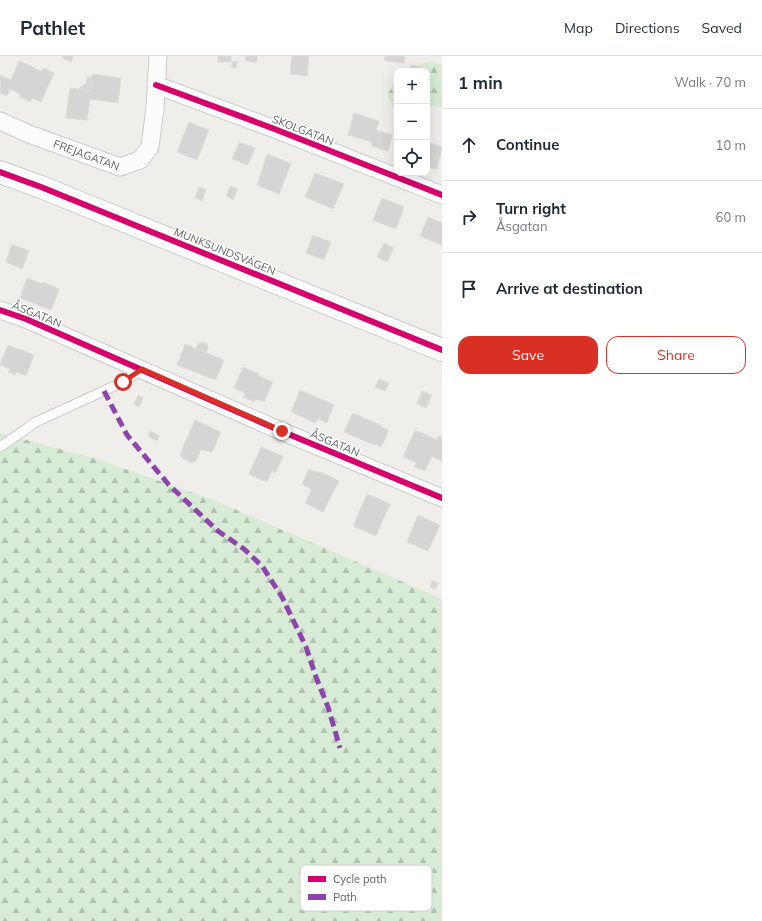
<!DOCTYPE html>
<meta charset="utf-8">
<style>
:root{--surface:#fff;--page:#f6f6f7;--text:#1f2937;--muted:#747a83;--line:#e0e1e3;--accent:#d93025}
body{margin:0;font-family:Mulish,sans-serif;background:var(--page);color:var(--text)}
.controls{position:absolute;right:12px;top:12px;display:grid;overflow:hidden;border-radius:8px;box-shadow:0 4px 16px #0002}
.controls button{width:36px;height:36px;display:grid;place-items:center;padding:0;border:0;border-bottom:1px solid var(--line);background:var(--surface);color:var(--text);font:20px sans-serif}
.stop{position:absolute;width:12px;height:12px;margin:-9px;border:3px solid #d93025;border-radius:50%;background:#fff}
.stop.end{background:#d93025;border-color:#fff;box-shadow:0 1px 4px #0008}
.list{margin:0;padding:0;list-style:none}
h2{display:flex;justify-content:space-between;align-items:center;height:52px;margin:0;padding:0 16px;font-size:17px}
h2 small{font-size:13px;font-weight:400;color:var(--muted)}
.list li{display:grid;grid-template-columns:26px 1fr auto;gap:12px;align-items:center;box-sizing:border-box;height:72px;padding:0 16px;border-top:1px solid var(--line)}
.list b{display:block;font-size:15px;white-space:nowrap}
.list p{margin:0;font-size:13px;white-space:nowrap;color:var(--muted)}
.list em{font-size:13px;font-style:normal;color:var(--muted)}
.actions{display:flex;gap:8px;padding:12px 16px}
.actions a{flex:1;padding:9px 0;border:1px solid var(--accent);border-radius:12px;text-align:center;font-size:14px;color:var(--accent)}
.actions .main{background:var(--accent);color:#fff}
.icon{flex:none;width:22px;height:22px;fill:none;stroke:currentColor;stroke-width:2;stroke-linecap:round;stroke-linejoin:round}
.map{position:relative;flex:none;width:442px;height:865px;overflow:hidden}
header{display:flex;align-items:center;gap:24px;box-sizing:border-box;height:56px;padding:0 20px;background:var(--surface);border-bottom:1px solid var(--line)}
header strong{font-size:19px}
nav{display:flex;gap:22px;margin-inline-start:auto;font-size:14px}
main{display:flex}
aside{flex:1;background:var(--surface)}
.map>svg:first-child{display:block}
.forest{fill:url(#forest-firs)}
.building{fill:#d6d5d3;stroke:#deddd9}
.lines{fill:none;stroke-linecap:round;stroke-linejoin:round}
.service-casing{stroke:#cbcccc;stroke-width:11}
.minor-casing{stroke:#cbcccc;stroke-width:19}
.tertiary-casing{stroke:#cbcccc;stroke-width:24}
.service{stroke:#fdfcfc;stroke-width:9}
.minor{stroke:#fdfcfc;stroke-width:17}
.tertiary{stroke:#fdfcfc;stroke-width:22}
.quiet{stroke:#8e44ad;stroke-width:5;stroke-dasharray:10 5;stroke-linecap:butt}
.cycleway-casing{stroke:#fff;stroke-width:8}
.cycleway{stroke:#d6006c;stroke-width:6}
.route{stroke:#d93025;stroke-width:5}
.labels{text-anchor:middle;stroke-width:3;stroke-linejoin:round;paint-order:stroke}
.street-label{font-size:11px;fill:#5f6368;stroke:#fff}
.key{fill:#fff;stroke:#cfd0d2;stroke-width:1}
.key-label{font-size:11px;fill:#5f6368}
</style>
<header>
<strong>Pathlet</strong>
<nav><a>Map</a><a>Directions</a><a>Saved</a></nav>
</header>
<main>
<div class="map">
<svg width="442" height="865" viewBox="0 0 442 865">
<defs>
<pattern id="forest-firs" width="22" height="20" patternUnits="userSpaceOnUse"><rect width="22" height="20" fill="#d8ebd6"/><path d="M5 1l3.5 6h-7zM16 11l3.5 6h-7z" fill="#b2c2b1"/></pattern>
</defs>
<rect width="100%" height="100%" fill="#efeeea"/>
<g class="forest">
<path d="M 431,5 L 442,9 L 442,51 L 427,50 L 427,15 L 402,15 Z"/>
<path d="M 397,22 L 397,51 L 393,52 L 387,39 Z"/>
<path d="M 0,377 L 97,403 L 216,445 L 442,543 L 442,865 L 0,865 Z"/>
</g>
<g class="building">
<path d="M 63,0 L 74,0 L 71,6 L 62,2 Z"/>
<rect x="218" y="0" width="13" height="6"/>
<path d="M 246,0 L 258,0 L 256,7 L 245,4 Z"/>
<path d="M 292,0 L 309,0 L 307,20 L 290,18 Z"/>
<path d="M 385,0 L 405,0 L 404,7 L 385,5 Z"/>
<path d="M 19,5 L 41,15 L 43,12 L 54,17 L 41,46 L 32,42 L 30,46 L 19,41 L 21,38 L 10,33 L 7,40 L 0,37 L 0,19 L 11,24 Z"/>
<path d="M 233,5 L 238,6 L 236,12 L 231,11 Z"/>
<path d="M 411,9 L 421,11 L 421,15 L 410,15 Z"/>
<path d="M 92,18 L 121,22 L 118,47 L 90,43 L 87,64 L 66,62 L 70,32 L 90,35 Z"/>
<path d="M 87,21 L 91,21 L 90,35 L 78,33 L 86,27 Z"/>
<path d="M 354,57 L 379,65 L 376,74 L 392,79 L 388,95 L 371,90 L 372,86 L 348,79 Z"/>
<path d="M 189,66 L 209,74 L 197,104 L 177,96 Z"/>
<path d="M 239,86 L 255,92 L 248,109 L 232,103 Z"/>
<path d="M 427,86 L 442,91 L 437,113 L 427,111 L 427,112 Z"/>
<path d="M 267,98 L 291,108 L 279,138 L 257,129 Z"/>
<path d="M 315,117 L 344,128 L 333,153 L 305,141 Z"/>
<path d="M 230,130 L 238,133 L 233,144 L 226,140 Z"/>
<path d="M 199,131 L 206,134 L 202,145 L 195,142 Z"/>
<path d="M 382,142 L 404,151 L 396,173 L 373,164 Z"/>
<path d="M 428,161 L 442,167 L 442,189 L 420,180 Z"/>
<path d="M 313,179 L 331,186 L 324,204 L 306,197 Z"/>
<path d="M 384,187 L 394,192 L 387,206 L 377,201 Z"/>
<path d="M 12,188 L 29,195 L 22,213 L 6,206 Z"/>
<path d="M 27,222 L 42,228 L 43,226 L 59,233 L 51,254 L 20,242 Z"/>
<path d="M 202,286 L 207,288 L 208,292 L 206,296 L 196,293 L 198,288 Z"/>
<path d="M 185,288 L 224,304 L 216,324 L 177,309 Z"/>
<path d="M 8,289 L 34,299 L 26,320 L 16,316 L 15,319 L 8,316 L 10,313 L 0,309 Z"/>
<path d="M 243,311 L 259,318 L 259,320 L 273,326 L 264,346 L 256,343 L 254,346 L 243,341 L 245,337 L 234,332 Z"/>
<path d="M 379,323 L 389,327 L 385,335 L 375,331 Z"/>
<path d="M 300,334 L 334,349 L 327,367 L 318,363 L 315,367 L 291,356 Z"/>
<path d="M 422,335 L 432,339 L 426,352 L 417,348 Z"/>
<path d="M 138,339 L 143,342 L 139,351 L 134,348 Z"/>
<path d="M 353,357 L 382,370 L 381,371 L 389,374 L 381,391 L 375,388 L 374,389 L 344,376 Z"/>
<path d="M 195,364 L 221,376 L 212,396 L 201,394 L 196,405 L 192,407 L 182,402 L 180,398 Z"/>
<path d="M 415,374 L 437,384 L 438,380 L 442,381 L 442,405 L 432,400 L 425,415 L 414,411 L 416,407 L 403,401 Z"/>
<path d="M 151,375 L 159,380 L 157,385 L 148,380 Z"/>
<path d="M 261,391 L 283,400 L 276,417 L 272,415 L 267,426 L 249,418 Z"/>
<path d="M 309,413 L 319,417 L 320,416 L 339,425 L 323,456 L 305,447 L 312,433 L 302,428 Z"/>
<path d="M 367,438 L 390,448 L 376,480 L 353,470 Z"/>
<path d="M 418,459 L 440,469 L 428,495 L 407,486 Z"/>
<path d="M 432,525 L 438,527 L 436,533 L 430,531 Z"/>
</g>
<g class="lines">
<g class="service-casing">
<path id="service" d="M 0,391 L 36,366 L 123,326 L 142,313"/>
</g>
<g class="minor-casing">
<g id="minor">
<path d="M 156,29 L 272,72 L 442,139"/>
<path id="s1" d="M 0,65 L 29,78 L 120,111 L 140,104 L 150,91 L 155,52 L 158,0"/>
<path d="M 0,254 L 26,263 L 281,375 L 442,442"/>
</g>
</g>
<g class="tertiary-casing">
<path id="tertiary" d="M 0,116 L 41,131 L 442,294"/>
</g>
<use href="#service" class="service"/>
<use href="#minor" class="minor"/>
<use href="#tertiary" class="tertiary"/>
<path class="quiet" d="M 104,335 L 127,379 L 169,429 L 218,475 L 244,493 L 262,510 L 282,541 L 306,591 L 316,621 L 328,651 L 340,692"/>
<g class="cycleway-casing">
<g id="cycleway">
<path d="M 156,29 L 272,72 L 442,139"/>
<path d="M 0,116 L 41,131 L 442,294"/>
<path d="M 0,254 L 26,263 L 281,375 L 442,442"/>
</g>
</g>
<use href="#cycleway" class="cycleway"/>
</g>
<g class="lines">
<path class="route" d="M 123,326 L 142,313 L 282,375"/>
</g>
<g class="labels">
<g class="street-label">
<text transform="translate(303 74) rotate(21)" y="4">SKOLGATAN</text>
<text dy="4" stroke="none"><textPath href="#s1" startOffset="93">FREJAGATAN</textPath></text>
<text transform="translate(225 195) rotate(22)" y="4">MUNKSUNDSVÄGEN</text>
<text transform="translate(37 258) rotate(22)" y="4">ÅSGATAN</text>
<text transform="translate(335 387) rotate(23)" y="4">ÅSGATAN</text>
</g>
</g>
<rect x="300" y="809" width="132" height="46" rx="6" class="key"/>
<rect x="308" y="820" width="18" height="6" fill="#d6006c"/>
<rect x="308" y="838" width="18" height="6" fill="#8e44ad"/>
<g class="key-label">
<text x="333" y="827">Cycle path</text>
<text x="333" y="845">Path</text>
</g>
</svg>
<div class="controls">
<button>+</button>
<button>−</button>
<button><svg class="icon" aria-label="locate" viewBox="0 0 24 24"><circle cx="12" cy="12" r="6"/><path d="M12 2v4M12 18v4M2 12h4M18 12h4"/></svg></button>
</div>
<div class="stop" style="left:123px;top:326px"></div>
<div class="stop end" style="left:282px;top:375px"></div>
</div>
<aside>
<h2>1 min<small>Walk · 70 m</small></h2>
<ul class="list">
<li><svg class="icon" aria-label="ahead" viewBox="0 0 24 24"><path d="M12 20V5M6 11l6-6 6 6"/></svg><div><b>Continue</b></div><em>10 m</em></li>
<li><svg class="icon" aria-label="right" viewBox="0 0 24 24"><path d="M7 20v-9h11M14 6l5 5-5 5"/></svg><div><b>Turn right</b><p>Åsgatan</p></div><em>60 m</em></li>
<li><svg class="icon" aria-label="arrive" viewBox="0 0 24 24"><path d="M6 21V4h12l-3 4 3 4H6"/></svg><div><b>Arrive at destination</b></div></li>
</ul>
<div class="actions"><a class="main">Save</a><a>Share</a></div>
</aside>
</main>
